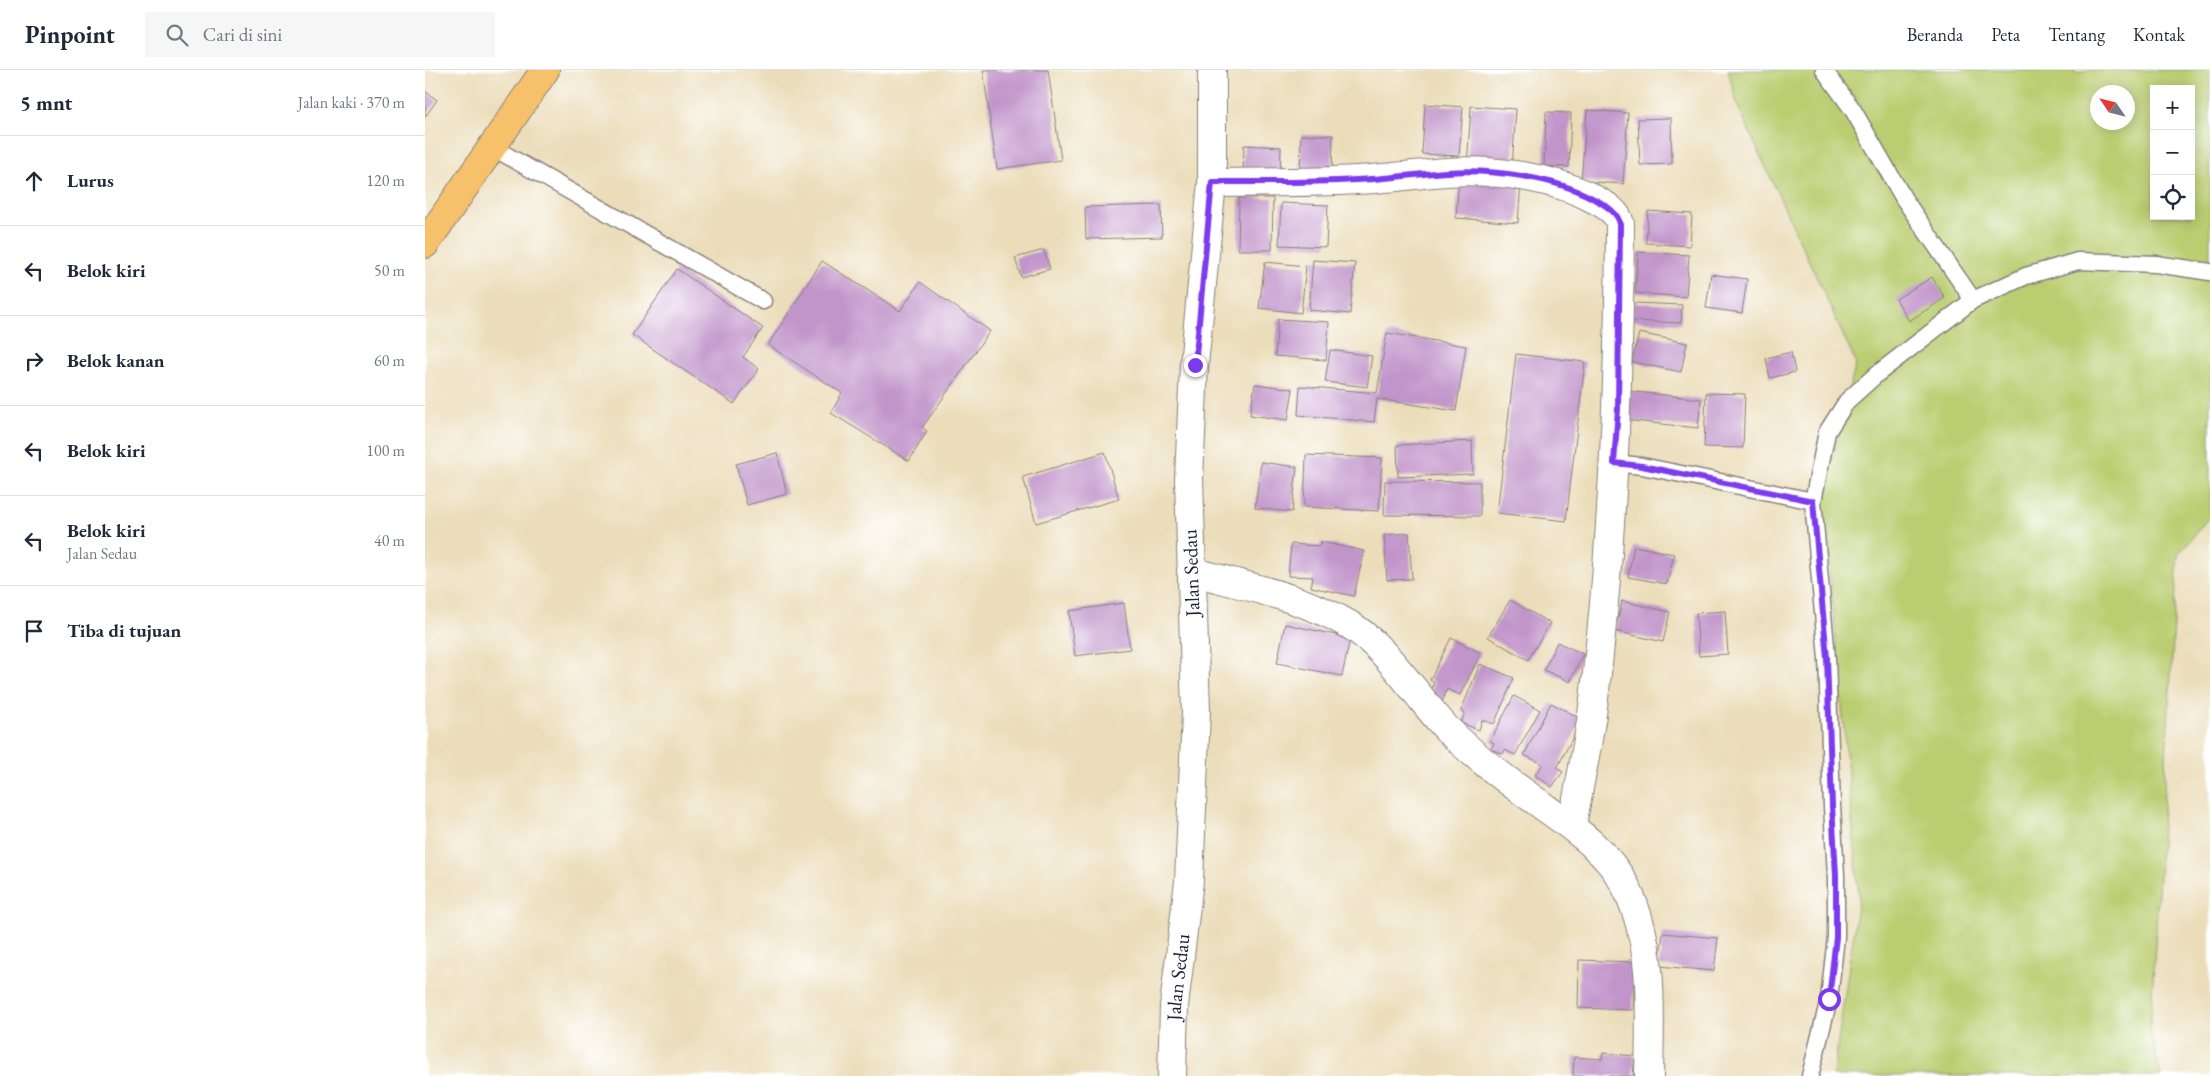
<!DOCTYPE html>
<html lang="id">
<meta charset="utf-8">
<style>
:root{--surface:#fff;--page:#f6f6f7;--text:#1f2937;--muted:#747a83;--line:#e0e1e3}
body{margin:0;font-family:"EB Garamond",serif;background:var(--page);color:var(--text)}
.controls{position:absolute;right:15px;top:15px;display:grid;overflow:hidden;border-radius:0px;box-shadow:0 2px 12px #0003}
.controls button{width:45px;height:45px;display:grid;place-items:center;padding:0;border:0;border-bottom:1px solid var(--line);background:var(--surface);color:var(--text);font:25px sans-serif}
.compass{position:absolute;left:1665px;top:15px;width:45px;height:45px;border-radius:50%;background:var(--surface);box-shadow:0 2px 12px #0003;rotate:305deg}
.stop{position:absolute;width:15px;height:15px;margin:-11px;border:4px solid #7c3aed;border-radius:50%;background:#fff}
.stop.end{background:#7c3aed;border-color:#fff;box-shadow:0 1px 5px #0008}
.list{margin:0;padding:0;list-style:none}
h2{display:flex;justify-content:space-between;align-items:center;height:65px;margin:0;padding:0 20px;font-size:21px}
h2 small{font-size:16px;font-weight:400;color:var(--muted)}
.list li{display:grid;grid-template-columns:32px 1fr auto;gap:15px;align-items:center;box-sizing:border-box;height:90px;padding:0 20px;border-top:1px solid var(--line)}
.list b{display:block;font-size:19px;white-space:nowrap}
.list p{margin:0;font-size:16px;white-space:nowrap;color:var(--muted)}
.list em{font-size:16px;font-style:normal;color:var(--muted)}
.icon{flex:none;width:28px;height:28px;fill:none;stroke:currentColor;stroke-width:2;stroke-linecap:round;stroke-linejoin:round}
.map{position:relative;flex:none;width:1785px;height:1006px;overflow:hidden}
header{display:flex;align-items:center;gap:30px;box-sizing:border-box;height:70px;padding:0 25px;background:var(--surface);border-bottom:1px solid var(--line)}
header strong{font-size:24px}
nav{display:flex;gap:28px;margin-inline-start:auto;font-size:18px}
.search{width:350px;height:45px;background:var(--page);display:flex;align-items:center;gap:12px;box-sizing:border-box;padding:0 18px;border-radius:0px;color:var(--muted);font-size:19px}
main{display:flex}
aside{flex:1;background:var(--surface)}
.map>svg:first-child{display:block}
.green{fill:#bacd70;stroke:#6e7856;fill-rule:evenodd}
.building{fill:#c194ca}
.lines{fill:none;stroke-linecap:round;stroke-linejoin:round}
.service-casing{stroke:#86807a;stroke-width:19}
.minor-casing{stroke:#86807a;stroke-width:30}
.trunk-casing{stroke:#86807a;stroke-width:30}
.service{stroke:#fff;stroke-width:16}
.minor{stroke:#fff;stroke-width:28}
.trunk{stroke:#f6c16b;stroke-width:28}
.route{stroke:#7c3aed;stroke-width:6}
.labels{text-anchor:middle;stroke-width:4;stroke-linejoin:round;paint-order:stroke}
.street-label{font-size:20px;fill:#22223b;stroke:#fff}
</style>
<header>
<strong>Pinpoint</strong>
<div class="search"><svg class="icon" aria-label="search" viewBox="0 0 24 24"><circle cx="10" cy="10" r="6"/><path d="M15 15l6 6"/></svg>Cari di sini</div>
<nav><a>Beranda</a><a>Peta</a><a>Tentang</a><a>Kontak</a></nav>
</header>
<main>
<aside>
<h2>5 mnt<small>Jalan kaki · 370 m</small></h2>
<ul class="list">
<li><svg class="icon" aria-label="ahead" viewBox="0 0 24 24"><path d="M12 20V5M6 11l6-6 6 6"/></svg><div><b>Lurus</b></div><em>120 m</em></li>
<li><svg class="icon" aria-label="left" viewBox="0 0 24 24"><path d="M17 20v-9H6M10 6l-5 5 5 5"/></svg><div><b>Belok kiri</b></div><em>50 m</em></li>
<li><svg class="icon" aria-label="right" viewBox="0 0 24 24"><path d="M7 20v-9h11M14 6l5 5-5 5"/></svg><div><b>Belok kanan</b></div><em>60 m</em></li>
<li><svg class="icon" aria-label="left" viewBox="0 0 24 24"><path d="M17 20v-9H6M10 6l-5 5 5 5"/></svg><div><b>Belok kiri</b></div><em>100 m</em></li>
<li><svg class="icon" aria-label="left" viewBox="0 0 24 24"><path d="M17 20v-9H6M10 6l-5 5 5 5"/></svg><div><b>Belok kiri</b><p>Jalan Sedau</p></div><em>40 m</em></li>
<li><svg class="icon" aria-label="arrive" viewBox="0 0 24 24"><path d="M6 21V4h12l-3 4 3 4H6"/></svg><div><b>Tiba di tujuan</b></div></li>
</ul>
</aside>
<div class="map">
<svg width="1785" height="1006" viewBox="0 0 1785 1006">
<rect width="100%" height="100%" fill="#fff"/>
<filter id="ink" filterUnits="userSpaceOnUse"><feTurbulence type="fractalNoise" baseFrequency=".02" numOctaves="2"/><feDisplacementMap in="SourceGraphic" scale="10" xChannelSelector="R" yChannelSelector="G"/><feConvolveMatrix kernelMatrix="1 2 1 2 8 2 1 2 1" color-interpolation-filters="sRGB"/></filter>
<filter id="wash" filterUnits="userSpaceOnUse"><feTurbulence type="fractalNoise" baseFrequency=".0096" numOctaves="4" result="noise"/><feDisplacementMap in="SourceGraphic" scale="20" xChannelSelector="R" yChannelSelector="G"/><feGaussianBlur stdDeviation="1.12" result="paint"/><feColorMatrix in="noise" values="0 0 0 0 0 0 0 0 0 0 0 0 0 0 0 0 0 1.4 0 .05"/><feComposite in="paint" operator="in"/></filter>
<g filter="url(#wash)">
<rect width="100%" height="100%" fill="#ebddb9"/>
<path class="green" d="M 1303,0 L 1648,0 L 1652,3 L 1662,0 L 1785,0 L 1785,446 L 1753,485 L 1725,960 L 1736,1006 L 1408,1006 L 1434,827 L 1398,426 L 1431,293 L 1313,37 ZM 1729,19 L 1766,19 L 1766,146 L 1729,146 ZM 1672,22 L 1702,22 L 1702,52 L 1672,52 Z"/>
<g id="blocks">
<g class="building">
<path d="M 558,0 L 623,0 L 636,90 L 572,99 Z"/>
<path d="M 0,21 L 12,30 L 0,47 Z"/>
<path d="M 1000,34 L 1038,37 L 1034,86 L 997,84 Z"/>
<path d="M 1046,36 L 1091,39 L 1087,98 L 1042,96 Z"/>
<path d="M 1162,40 L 1203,43 L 1198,114 L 1156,111 Z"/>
<path d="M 1121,42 L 1146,43 L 1144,97 L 1119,96 Z"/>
<path d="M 1246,48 L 1247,94 L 1215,95 L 1213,49 Z"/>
<path d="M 876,65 L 908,65 L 907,104 L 875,104 Z"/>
<path d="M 819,75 L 856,77 L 855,107 L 818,106 Z"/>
<path d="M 1034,107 L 1096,111 L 1093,153 L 1031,148 Z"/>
<path d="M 814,128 L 848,128 L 847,180 L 813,180 Z"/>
<path d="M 856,133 L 903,135 L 901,177 L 854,175 Z"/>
<path d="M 736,135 L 737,167 L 661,169 L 660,137 Z"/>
<path d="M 1223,141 L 1267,144 L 1265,176 L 1221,173 Z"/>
<path d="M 619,180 L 625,199 L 596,207 L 590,188 Z"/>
<path d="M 1213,182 L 1264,185 L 1261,227 L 1210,223 Z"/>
<path d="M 888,190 L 930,193 L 925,244 L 884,240 Z"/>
<path d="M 397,191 L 475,241 L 495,212 L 565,261 L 497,358 L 502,361 L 484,391 L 406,343 L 417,323 L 343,275 Z"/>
<path d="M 840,192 L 881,196 L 876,243 L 834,238 Z"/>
<path d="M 252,199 L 338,258 L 318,287 L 334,299 L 309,334 L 207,265 Z"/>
<path d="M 1286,204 L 1322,209 L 1317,243 L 1281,238 Z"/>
<path d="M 1507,207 L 1520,228 L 1484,251 L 1471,229 Z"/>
<path d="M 1208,233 L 1257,235 L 1256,253 L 1207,251 Z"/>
<path d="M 853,249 L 904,252 L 901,290 L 850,286 Z"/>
<path d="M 962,263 L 1041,276 L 1031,341 L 952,329 L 949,352 L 873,345 L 875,316 L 952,323 Z"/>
<path d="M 1214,263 L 1262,273 L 1256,302 L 1207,292 Z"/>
<path d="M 905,280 L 947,286 L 942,317 L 900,312 Z"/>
<path d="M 1366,282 L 1370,302 L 1345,308 L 1341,288 Z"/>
<path d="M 1091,284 L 1160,292 L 1141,451 L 1072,443 Z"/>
<path d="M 830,314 L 868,319 L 863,350 L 825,345 Z"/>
<path d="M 1202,321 L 1276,329 L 1273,358 L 1199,350 Z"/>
<path d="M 1281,323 L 1320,324 L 1318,378 L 1279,377 Z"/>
<path d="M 1047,371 L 1048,404 L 973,407 L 972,375 Z"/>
<path d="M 680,382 L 694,429 L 611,453 L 598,407 Z"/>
<path d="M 352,383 L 362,424 L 322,435 L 311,394 Z"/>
<path d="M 881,385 L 957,388 L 954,441 L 879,437 Z"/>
<path d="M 836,392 L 872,397 L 867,442 L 830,438 Z"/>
<path d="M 960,411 L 1055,412 L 1055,446 L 959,445 Z"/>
<path d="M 984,463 L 987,509 L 962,510 L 959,465 Z"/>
<path d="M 896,472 L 939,481 L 929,526 L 886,517 L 888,507 L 863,506 L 866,474 L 895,476 Z"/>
<path d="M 1209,476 L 1249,484 L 1242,514 L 1203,507 Z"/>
<path d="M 1085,530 L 1125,553 L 1103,590 L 1063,567 Z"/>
<path d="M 1197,531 L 1245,542 L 1238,572 L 1190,561 Z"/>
<path d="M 699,533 L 705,579 L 650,586 L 644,541 Z"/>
<path d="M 1300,541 L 1303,584 L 1274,586 L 1271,543 Z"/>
<path d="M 860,554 L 925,568 L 917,606 L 852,593 Z"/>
<path d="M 1026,568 L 1056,583 L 1035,625 L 1022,619 L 1016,635 L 1003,631 L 1009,613 L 1005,610 Z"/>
<path d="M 1132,572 L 1158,584 L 1145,612 L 1119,600 Z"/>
<path d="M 1055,594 L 1089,608 L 1069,654 L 1057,650 L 1054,660 L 1036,653 L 1040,643 L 1036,641 Z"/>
<path d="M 1089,626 L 1115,640 L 1090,685 L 1080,680 L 1078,684 L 1066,679 L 1069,673 L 1065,671 Z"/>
<path d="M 1126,633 L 1157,649 L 1132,698 L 1138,702 L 1127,717 L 1110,705 L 1118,694 L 1099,685 Z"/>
<path d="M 1238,863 L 1293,868 L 1289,901 L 1234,896 Z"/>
<path d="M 1154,890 L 1210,892 L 1208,940 L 1153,938 Z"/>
<path d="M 1178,983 L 1210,986 L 1208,1006 L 1148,1006 L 1149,987 L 1177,989 Z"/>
</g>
</g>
</g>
<g filter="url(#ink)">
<use href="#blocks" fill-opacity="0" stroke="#86807a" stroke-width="1"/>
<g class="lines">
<g class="service-casing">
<g id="service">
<path d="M 1399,0 L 1428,40 L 1479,129 L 1548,230"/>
<path d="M 67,77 L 338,231"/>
<path d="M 1189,393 L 1217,396 L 1388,431"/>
<path d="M 1385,1006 L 1404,929 L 1411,867 L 1411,805 L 1407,736 L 1402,588 L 1388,431 L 1402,362 L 1422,331 L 1452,304 L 1548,230 L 1601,206 L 1653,191 L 1731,194 L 1785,202"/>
</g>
</g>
<g class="minor-casing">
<g id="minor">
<path d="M 787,113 C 835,112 883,113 931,110 C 961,109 991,104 1022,102 C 1066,99 1129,107 1169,129 C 1179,134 1193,142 1195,154 C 1194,315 1188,477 1168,637 C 1163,676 1154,716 1147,756"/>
<path d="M 766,501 C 818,516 875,526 923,554 C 958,573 993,628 1021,658 C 1049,686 1082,711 1115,734 C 1147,757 1183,781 1201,817 C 1230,876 1225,942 1224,1006"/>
<path id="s1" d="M 747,1006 L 749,936 L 764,811 L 771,642 L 764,409 L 769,295 L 787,113 L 787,0"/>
</g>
</g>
<g class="trunk-casing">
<path id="trunk" d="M 0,174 L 120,0"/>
</g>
<use href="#service" class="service"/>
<use href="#minor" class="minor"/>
<use href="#trunk" class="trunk"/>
</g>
</g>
<g class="lines" filter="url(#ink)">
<path class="route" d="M 770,295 L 787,112 C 835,112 883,113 931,110 C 961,109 991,104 1022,102 C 1066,99 1130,107 1169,129 C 1179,134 1193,142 1195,154 L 1193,339 L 1189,393 L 1217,396 L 1388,431 L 1402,588 L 1407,736 L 1411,805 L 1411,867 L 1404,929"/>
</g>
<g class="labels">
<g class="street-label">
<text transform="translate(766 503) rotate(-92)" y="7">Jalan Sedau</text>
<text dy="7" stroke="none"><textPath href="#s1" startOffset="99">Jalan Sedau</textPath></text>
</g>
</g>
</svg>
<div class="controls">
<button>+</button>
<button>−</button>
<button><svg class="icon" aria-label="locate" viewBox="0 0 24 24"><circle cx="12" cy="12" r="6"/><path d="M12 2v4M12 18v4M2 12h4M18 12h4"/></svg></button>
</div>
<svg class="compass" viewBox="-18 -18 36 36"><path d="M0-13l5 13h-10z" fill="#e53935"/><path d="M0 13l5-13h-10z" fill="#747a83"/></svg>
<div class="stop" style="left:1404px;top:929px"></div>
<div class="stop end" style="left:770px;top:295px"></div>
</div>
</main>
